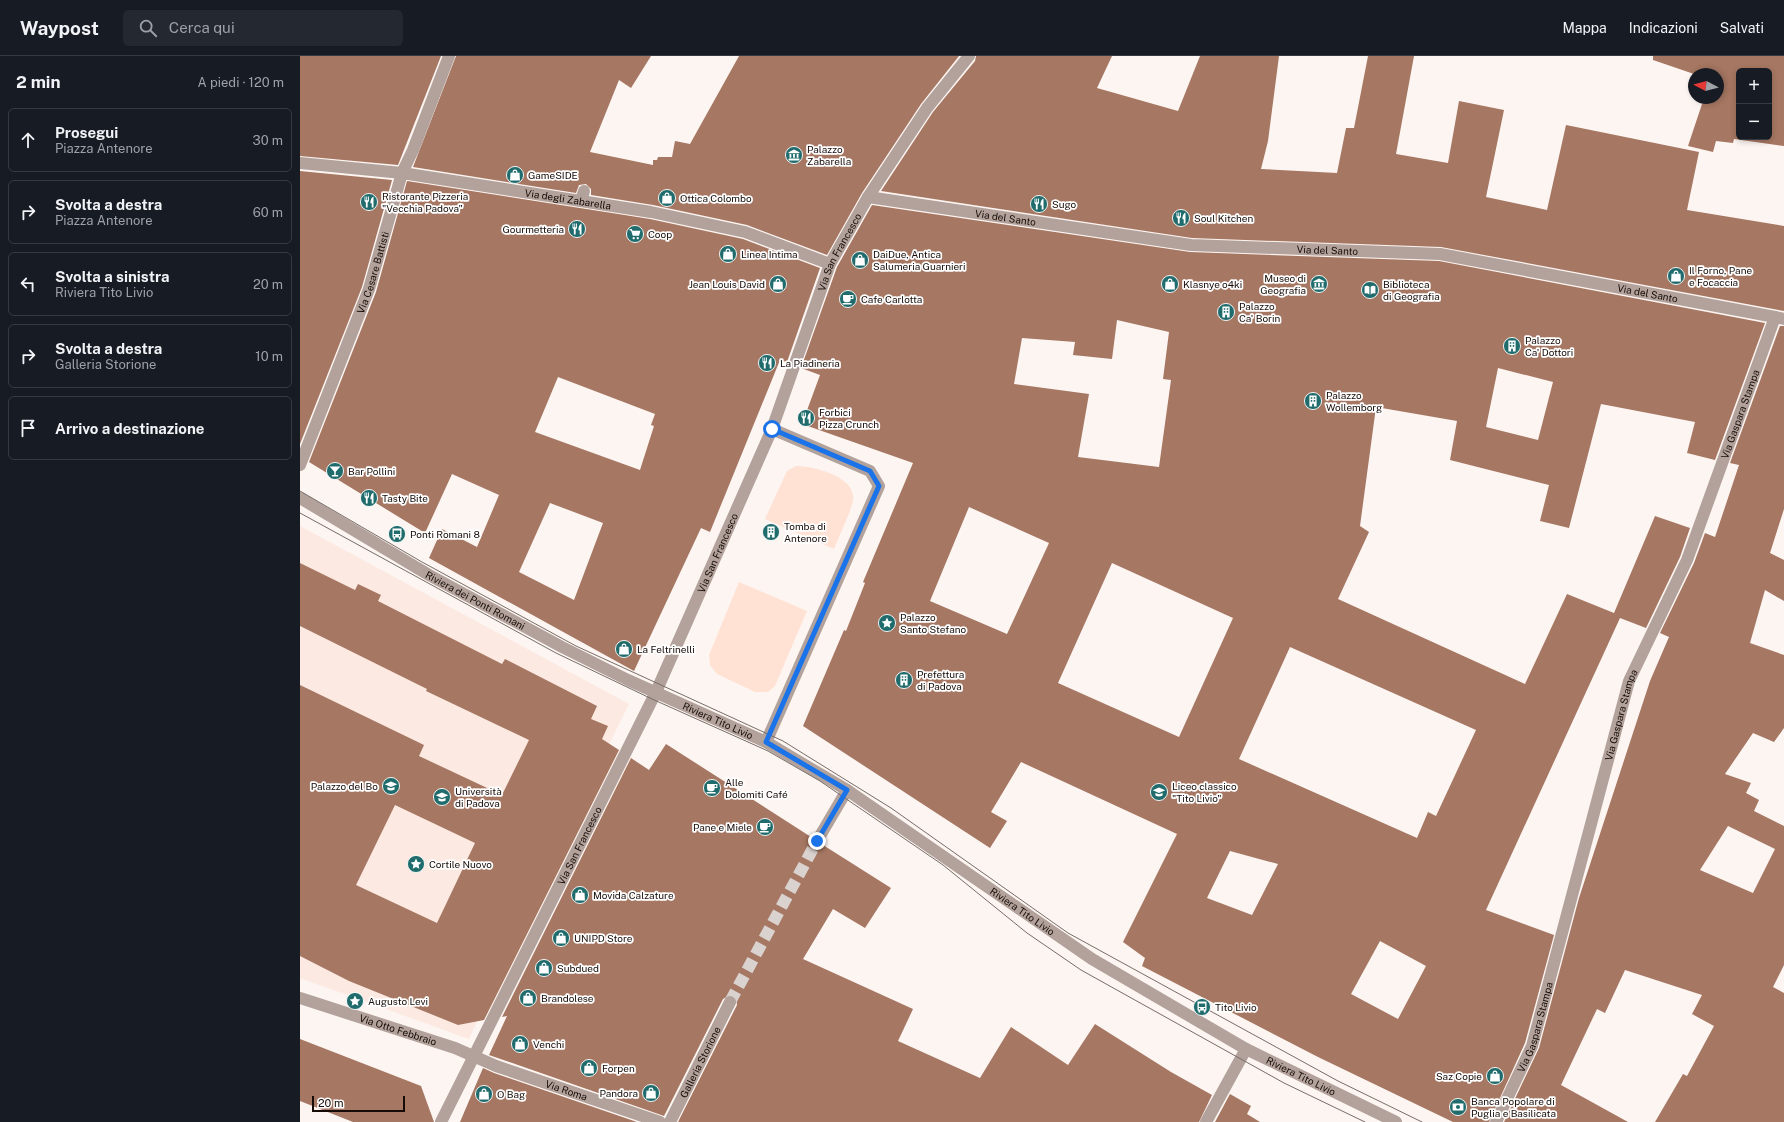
<!DOCTYPE html>
<html lang="it">
<meta charset="utf-8">
<style>
:root{--surface:#171b24;--page:#242831;--text:#f1f3f6;--muted:#9ea1a6;--line:#363941}
body{margin:0;font-family:"Public Sans",sans-serif;background:var(--page);color:var(--text)}
.controls{position:absolute;right:12px;top:12px;display:grid;overflow:hidden;border-radius:6px;box-shadow:0 2px 6px #0003}
.controls button{width:36px;height:36px;display:grid;place-items:center;padding:0;border:0;border-bottom:1px solid var(--line);background:var(--surface);color:var(--text);font:20px sans-serif}
.compass{position:absolute;left:1388px;top:12px;width:36px;height:36px;border-radius:50%;background:var(--surface);box-shadow:0 2px 6px #0003;rotate:277deg}
.scale{position:absolute;left:12px;bottom:10px;width:93px;box-sizing:border-box;padding-left:4px;border:2px solid #160b06;border-top:0;font-size:11px;line-height:14px;white-space:nowrap;color:#160b06;-webkit-text-stroke:3px #fff;paint-order:stroke}
.stop{position:absolute;width:12px;height:12px;margin:-9px;border:3px solid #1a73e8;border-radius:50%;background:#fff}
.stop.end{background:#1a73e8;border-color:#fff;box-shadow:0 1px 4px #0008}
.list{margin:0;padding:0;list-style:none}
h2{display:flex;justify-content:space-between;align-items:center;height:52px;margin:0;padding:0 16px;font-size:17px}
h2 small{font-size:13px;font-weight:400;color:var(--muted)}
.list li{display:grid;grid-template-columns:26px 1fr auto;gap:12px;align-items:center;box-sizing:border-box;height:64px;margin:0 8px 8px;padding:0 8px;border:1px solid var(--line);border-radius:6px}
.list b{display:block;font-size:15px;white-space:nowrap}
.list p{margin:0;font-size:13px;white-space:nowrap;color:var(--muted)}
.list em{font-size:13px;font-style:normal;color:var(--muted)}
.icon{flex:none;width:22px;height:22px;fill:none;stroke:currentColor;stroke-width:2;stroke-linecap:round;stroke-linejoin:round}
.map{position:relative;flex:none;width:1484px;height:1066px;overflow:hidden}
header{display:flex;align-items:center;gap:24px;box-sizing:border-box;height:56px;padding:0 20px;background:var(--surface);border-bottom:1px solid var(--line)}
header strong{font-size:19px}
nav{display:flex;gap:22px;margin-inline-start:auto;font-size:14px}
.search{width:280px;height:36px;background:var(--page);display:flex;align-items:center;gap:10px;box-sizing:border-box;padding:0 14px;border-radius:6px;color:var(--muted);font-size:15px}
main{display:flex}
aside{flex:1;background:var(--surface)}
.map>svg:first-child{display:block}
.built{fill:#fce9e1}
.green{fill:#ffe2d4}
.building{fill:#a67762;fill-rule:evenodd}
.lines{fill:none;stroke-linecap:round;stroke-linejoin:round}
.pedestrian-tunnel{stroke:#dad2cf;stroke-width:12;stroke-dasharray:12 6;stroke-linecap:butt}
.service{stroke:#b2a29b;stroke-width:12}
.pedestrian{stroke:#b2a29b;stroke-width:12}
.minor{stroke:#b2a29b;stroke-width:12}
.tram{stroke:#766d68;stroke-width:1}
.route{stroke:#1a73e8;stroke-width:5}
.labels{text-anchor:middle;stroke-width:3.5;stroke-linejoin:round;paint-order:stroke}
.poi-label{font-size:10px;fill:#160b06;stroke:#fff;text-anchor:start}
.street-label{font-size:10px;fill:#160b06;stroke:#fff}
</style>
<header>
<strong>Waypost</strong>
<div class="search"><svg class="icon" aria-label="search" viewBox="0 0 24 24"><circle cx="10" cy="10" r="6"/><path d="M15 15l6 6"/></svg>Cerca qui</div>
<nav><a>Mappa</a><a>Indicazioni</a><a>Salvati</a></nav>
</header>
<main>
<aside>
<h2>2 min<small>A piedi · 120 m</small></h2>
<ul class="list">
<li><svg class="icon" aria-label="ahead" viewBox="0 0 24 24"><path d="M12 20V5M6 11l6-6 6 6"/></svg><div><b>Prosegui</b><p>Piazza Antenore</p></div><em>30 m</em></li>
<li><svg class="icon" aria-label="right" viewBox="0 0 24 24"><path d="M7 20v-9h11M14 6l5 5-5 5"/></svg><div><b>Svolta a destra</b><p>Piazza Antenore</p></div><em>60 m</em></li>
<li><svg class="icon" aria-label="left" viewBox="0 0 24 24"><path d="M17 20v-9H6M10 6l-5 5 5 5"/></svg><div><b>Svolta a sinistra</b><p>Riviera Tito Livio</p></div><em>20 m</em></li>
<li><svg class="icon" aria-label="right" viewBox="0 0 24 24"><path d="M7 20v-9h11M14 6l5 5-5 5"/></svg><div><b>Svolta a destra</b><p>Galleria Storione</p></div><em>10 m</em></li>
<li><svg class="icon" aria-label="arrive" viewBox="0 0 24 24"><path d="M6 21V4h12l-3 4 3 4H6"/></svg><div><b>Arrivo a destinazione</b></div></li>
</ul>
</aside>
<div class="map">
<svg width="1484" height="1066" viewBox="0 0 1484 1066">
<rect width="100%" height="100%" fill="#fdf5f2"/>
<path class="built" d="M 0,470 L 329,648 L 237,834 L 169,983 L 0,922 Z"/>
<g class="green">
<path d="M 496,410 C 513,410 556,420 553,444 C 551,456 539,480 534,493 L 465,463 L 487,415 Z"/>
<path d="M 439,526 L 507,555 L 475,630 L 468,636 L 455,636 L 417,618 L 410,609 L 409,599 Z"/>
</g>
<g class="building">
<path d="M 0,0 L 141,0 L 98,109 L 0,100 Z"/>
<path d="M 156,0 L 351,0 L 331,32 L 319,24 L 290,96 L 353,109 L 353,104 L 357,104 L 358,101 L 372,101 L 375,85 L 390,88 L 439,0 L 659,0 L 621,48 L 562,137 L 527,199 L 447,169 L 353,149 L 291,139 L 291,133 L 286,128 L 279,129 L 276,137 L 113,111 Z"/>
<path d="M 676,0 L 812,0 L 797,32 L 878,55 L 900,0 L 979,0 L 968,85 L 961,113 L 1037,117 L 1046,72 L 1054,72 L 1068,0 L 1114,0 L 1096,98 L 1148,107 L 1159,45 L 1204,54 L 1186,141 L 1247,154 L 1266,69 L 1399,96 L 1387,154 L 1484,170 L 1484,255 L 1141,191 L 892,182 L 581,135 L 633,56 L 675,5 Z"/>
<path d="M 1353,0 L 1484,0 L 1484,90 L 1434,83 L 1433,87 L 1416,85 L 1413,96 L 1388,90 L 1404,42 L 1418,42 L 1418,18 L 1394,18 L 1353,4 ZM 1439,15 L 1469,15 L 1469,81 L 1439,81 Z"/>
<path d="M 0,115 L 92,124 L 62,231 L 0,388 Z"/>
<path d="M 107,125 L 350,163 L 443,183 L 520,212 L 487,306 L 480,304 L 410,476 L 401,472 L 334,615 L 129,502 L 142,473 L 177,491 L 199,439 L 152,418 L 125,477 L 9,406 L 76,236 ZM 258,321 L 355,358 L 351,369 L 354,370 L 340,414 L 235,376 ZM 250,447 L 303,467 L 274,544 L 219,516 Z"/>
<path d="M 572,149 L 890,196 L 1139,205 L 1465,267 L 1415,404 L 1387,397 L 1395,366 L 1301,348 L 1269,472 L 1240,465 L 1249,429 L 1150,404 L 1157,365 L 1076,351 L 1060,470 L 1069,476 L 1038,543 L 1225,628 L 1267,538 L 1314,557 L 1355,460 L 1390,472 L 1380,501 L 1346,572 L 1320,562 L 1186,854 L 1254,879 L 1225,987 L 1189,1066 L 1153,1066 L 1018,1001 L 842,910 L 845,902 L 823,886 L 877,778 L 721,706 L 691,756 L 707,765 L 690,792 L 503,670 L 544,574 L 546,575 L 565,527 L 563,526 L 613,407 L 502,368 L 520,319 L 501,312 L 537,211 ZM 817,264 L 869,276 L 863,323 L 871,324 L 859,411 L 778,401 L 789,338 L 714,328 L 722,282 L 775,286 L 773,299 L 812,303 ZM 1198,312 L 1253,326 L 1238,384 L 1186,371 ZM 669,451 L 749,487 L 707,578 L 630,545 ZM 812,507 L 933,562 L 879,681 L 758,627 ZM 990,591 L 1176,674 L 1136,760 L 1128,756 L 1117,782 L 939,703 ZM 930,795 L 978,808 L 952,859 L 907,842 ZM 1080,885 L 1126,910 L 1098,963 L 1051,938 Z"/>
<path d="M 1480,270 L 1484,270 L 1484,453 L 1470,497 L 1484,504 L 1484,545 L 1465,534 L 1450,587 L 1484,599 L 1484,672 L 1474,686 L 1453,677 L 1425,718 L 1451,727 L 1446,737 L 1459,744 L 1454,755 L 1484,770 L 1484,909 L 1473,931 L 1484,937 L 1484,1066 L 1355,1066 L 1383,1018 L 1387,1020 L 1414,970 L 1392,958 L 1402,939 L 1325,914 L 1305,957 L 1297,953 L 1261,1029 L 1328,1066 L 1204,1066 L 1239,992 L 1279,842 L 1350,625 L 1369,581 L 1360,577 L 1394,507 L 1405,477 L 1415,481 L 1439,409 L 1430,407 ZM 1428,770 L 1475,793 L 1453,837 L 1400,814 Z"/>
<path d="M 0,507 L 55,534 L 58,528 L 81,539 L 78,545 L 202,608 L 205,603 L 297,650 L 291,663 L 308,670 L 302,683 L 319,694 L 184,964 L 158,969 L 49,925 L 0,900 L 0,629 L 124,689 L 119,700 L 202,739 L 229,684 L 126,635 L 127,633 L 0,570 ZM 95,749 L 175,787 L 137,867 L 56,829 Z"/>
<path d="M 366,688 L 511,781 L 510,785 L 513,791 L 517,792 L 523,789 L 591,832 L 565,872 L 533,853 L 503,903 L 613,953 L 598,985 L 680,1022 L 711,971 L 768,1009 L 795,968 L 871,1016 L 912,1039 L 899,1066 L 378,1066 L 437,949 L 436,942 L 430,939 L 423,943 L 364,1060 L 189,999 L 207,960 L 202,961 L 331,702 L 349,714 Z"/>
<path d="M 0,983 L 121,1030 L 134,1066 L 53,1066 L 0,1045 Z"/>
<path d="M 183,1012 L 194,1017 L 337,1066 L 160,1066 Z"/>
<path d="M 930,1038 L 951,1050 L 947,1058 L 960,1066 L 915,1066 Z"/>
</g>
<g class="lines">
<path class="pedestrian-tunnel" d="M 430,946 L 517,785"/>
<g class="service">
<path d="M 281,145 L 284,135"/>
<path d="M 466,686 L 579,430 L 570,415 L 472,373"/>
</g>
<g class="pedestrian">
<path id="s1" d="M 102,117 L 351,156 L 445,176 L 530,208"/>
<path id="s2" d="M 568,141 L 891,189 L 1140,198 L 1475,261"/>
<path id="s3" d="M 356,636 L 472,373 L 530,208 L 568,141 L 627,52 L 669,0"/>
<path d="M 517,785 L 547,734"/>
<path id="s4" d="M 0,942 L 155,992 L 196,1010 L 360,1066"/>
<path id="s5" d="M 370,1066 L 430,946"/>
<path d="M 906,1066 L 946,993"/>
</g>
<g class="minor">
<path d="M 0,107 L 102,117"/>
<path id="s6" d="M 0,409 L 69,233 L 102,117 L 113,94 L 149,0"/>
<path id="s7" d="M 0,442 L 129,519 L 262,591 L 328,624 L 466,686 L 547,734 L 792,903 L 946,993 L 1096,1066"/>
<path id="s8" d="M 141,1066 L 356,636"/>
<path id="s9" d="M 1196,1066 L 1232,990 L 1329,625 L 1387,504 L 1475,261 L 1484,263"/>
</g>
<g class="tram">
<path d="M 0,435 L 122,506 L 276,590 L 483,685 L 591,752 L 768,877 L 1038,1025 L 1122,1066"/>
<path d="M 0,457 L 256,597 L 352,643 L 468,695 L 520,725 L 643,809 L 727,877 L 781,914 L 984,1027 L 1065,1066"/>
</g>
</g>
<g class="lines">
<path class="route" d="M 472,373 L 570,415 L 579,430 L 466,686 L 547,734 L 517,785"/>
</g>
<defs>
<g id="museum-disc" transform="scale(0.9)"><circle r="9.5" fill="#206c6d" stroke="#fff"/><path d="M0-6L6-3V-2H-6V-3ZM-5-1h2V3h-2ZM-1-1h2V3h-2ZM3-1h2V3H3ZM-6 4H6V6H-6Z" fill="#fff"/></g>
<g id="shop-disc" transform="scale(0.9)"><circle r="9.5" fill="#206c6d" stroke="#fff"/><path d="M-5-2.5h2.3a2.7 3.5 0 0 1 5.4 0H5L5.5 6h-11ZM-1.5-2.5h3a1.5 2.3 0 0 0-3 0Z" fill="#fff"/></g>
<g id="restaurant-disc" transform="scale(0.9)"><circle r="9.5" fill="#206c6d" stroke="#fff"/><path d="M-5-6h1v4h1v-4h1v4h1v-4h1v5L-1.5 .5V6h-2V.5L-5-1ZM5-6V6H3V1.5H1.5Q1.5-4 5-6Z" fill="#fff"/></g>
<g id="supermarket-disc" transform="scale(0.9)"><circle r="9.5" fill="#206c6d" stroke="#fff"/><path d="M-6-5.5h2.5l.6 2H6L4.5 2H-2.5L-4.4-4H-6ZM-1.5 3.2a1.3 1.3 0 1 0 .1 0ZM3 3.2a1.3 1.3 0 1 0 .1 0Z" fill="#fff"/></g>
<g id="library-disc" transform="scale(0.9)"><circle r="9.5" fill="#206c6d" stroke="#fff"/><path d="M-6-4Q-3-5.5-.7-3.5V5Q-3 3-6 4ZM6-4Q3-5.5 .7-3.5V5Q3 3 6 4Z" fill="#fff"/></g>
<g id="cafe-disc" transform="scale(0.9)"><circle r="9.5" fill="#206c6d" stroke="#fff"/><path d="M-5.5-4.5H6V0H3Q3 3.5 0 3.5H-2.5Q-5.5 3.5-5.5 0ZM3-3.2v2h1.7v-2ZM-6 4.5H4V6H-6Z" fill="#fff"/></g>
<g id="building-disc" transform="scale(0.9)"><circle r="9.5" fill="#206c6d" stroke="#fff"/><path d="M-4-6H4V6H1V3H-1V6H-4ZM-2.5-4.3h1.7v1.8h-1.7ZM.8-4.3h1.7v1.8H.8ZM-2.5-1h1.7V.8h-1.7ZM.8-1h1.7V.8H.8Z" fill="#fff"/></g>
<g id="bar-disc" transform="scale(0.9)"><circle r="9.5" fill="#206c6d" stroke="#fff"/><path d="M-6-5H6L.8 .8V4.5H3.5V6h-7V4.5H-.8V.8Z" fill="#fff"/></g>
<g id="bus-disc" transform="scale(0.9)"><circle r="9.5" fill="#206c6d" stroke="#fff"/><path d="M-5-6H5V4H4V6H2V4H-2V6H-4V4H-5ZM-3.5-4V0h7V-4ZM-3.5 1.2v1.5H-2V1.2ZM2 1.2v1.5H3.5V1.2Z" fill="#fff"/></g>
<g id="sight-disc" transform="scale(0.9)"><circle r="9.5" fill="#206c6d" stroke="#fff"/><path d="M0-6L1.8-2.2L6-1.7L2.9 1.2L3.7 5.4L0 3.3L-3.7 5.4L-2.9 1.2L-6-1.7L-1.8-2.2Z" fill="#fff"/></g>
<g id="university-disc" transform="scale(0.9)"><circle r="9.5" fill="#206c6d" stroke="#fff"/><path d="M0-5L7-2L0 1L-7-2ZM-4 1L0 2.5L4 1V4Q0 6-4 4Z" fill="#fff"/></g>
<g id="school-disc" transform="scale(0.9)"><circle r="9.5" fill="#206c6d" stroke="#fff"/><path d="M0-5L7-2L0 1L-7-2ZM-4 1L0 2.5L4 1V4Q0 6-4 4Z" fill="#fff"/></g>
<g id="bank-disc" transform="scale(0.9)"><circle r="9.5" fill="#206c6d" stroke="#fff"/><path d="M-6-4H6V4H-6ZM0-2.3a2.3 2.3 0 1 0 0 4.6a2.3 2.3 0 1 0 0-4.6Z" fill="#fff"/></g>
</defs>
<g fill-rule="evenodd">
<use href="#museum-disc" x="494" y="99"/>
<use href="#shop-disc" x="215" y="119"/>
<use href="#shop-disc" x="367" y="142"/>
<use href="#restaurant-disc" x="69" y="146"/>
<use href="#restaurant-disc" x="739" y="148"/>
<use href="#restaurant-disc" x="881" y="162"/>
<use href="#restaurant-disc" x="277" y="173"/>
<use href="#supermarket-disc" x="335" y="178"/>
<use href="#shop-disc" x="428" y="198"/>
<use href="#shop-disc" x="560" y="204"/>
<use href="#shop-disc" x="1376" y="220"/>
<use href="#shop-disc" x="478" y="228"/>
<use href="#shop-disc" x="870" y="228"/>
<use href="#museum-disc" x="1019" y="228"/>
<use href="#library-disc" x="1070" y="234"/>
<use href="#cafe-disc" x="548" y="243"/>
<use href="#building-disc" x="926" y="256"/>
<use href="#building-disc" x="1212" y="290"/>
<use href="#restaurant-disc" x="467" y="307"/>
<use href="#building-disc" x="1013" y="345"/>
<use href="#restaurant-disc" x="506" y="362"/>
<use href="#bar-disc" x="35" y="415"/>
<use href="#restaurant-disc" x="69" y="442"/>
<use href="#building-disc" x="471" y="476"/>
<use href="#bus-disc" x="97" y="478"/>
<use href="#sight-disc" x="587" y="567"/>
<use href="#shop-disc" x="324" y="593"/>
<use href="#building-disc" x="604" y="624"/>
<use href="#university-disc" x="91" y="730"/>
<use href="#cafe-disc" x="412" y="732"/>
<use href="#school-disc" x="859" y="736"/>
<use href="#university-disc" x="142" y="741"/>
<use href="#cafe-disc" x="465" y="771"/>
<use href="#sight-disc" x="116" y="808"/>
<use href="#shop-disc" x="280" y="839"/>
<use href="#shop-disc" x="261" y="882"/>
<use href="#shop-disc" x="244" y="912"/>
<use href="#shop-disc" x="228" y="942"/>
<use href="#sight-disc" x="55" y="945"/>
<use href="#bus-disc" x="902" y="951"/>
<use href="#shop-disc" x="220" y="988"/>
<use href="#shop-disc" x="289" y="1012"/>
<use href="#shop-disc" x="1195" y="1020"/>
<use href="#shop-disc" x="351" y="1037"/>
<use href="#shop-disc" x="184" y="1038"/>
<use href="#bank-disc" x="1158" y="1051"/>
</g>
<g class="labels">
<g class="poi-label">
<text x="507" y="97">Palazzo<tspan x="507" dy="12">Zabarella</tspan></text>
<text x="228" y="123">GameSIDE</text>
<text x="82" y="144">Ristorante Pizzeria<tspan x="82" dy="12">"Vecchia Padova"</tspan></text>
<text x="380" y="146">Ottica Colombo</text>
<text x="752" y="152">Sugo</text>
<text x="894" y="166">Soul Kitchen</text>
<text x="264" y="177" text-anchor="end">Gourmetteria</text>
<text x="348" y="182">Coop</text>
<text x="441" y="202">Linea Intima</text>
<text x="573" y="202">DaiDue, Antica<tspan x="573" dy="12">Salumeria Guarnieri</tspan></text>
<text x="1389" y="218">Il Forno, Pane<tspan x="1389" dy="12">e Focaccia</tspan></text>
<text x="1006" y="226" text-anchor="end">Museo di<tspan x="1006" dy="12">Geografia</tspan></text>
<text x="465" y="232" text-anchor="end">Jean Louis David</text>
<text x="883" y="232">Klasnye o4ki</text>
<text x="1083" y="232">Biblioteca<tspan x="1083" dy="12">di Geografia</tspan></text>
<text x="561" y="247">Cafe Carlotta</text>
<text x="939" y="254">Palazzo<tspan x="939" dy="12">Ca' Borin</tspan></text>
<text x="1225" y="288">Palazzo<tspan x="1225" dy="12">Ca' Dottori</tspan></text>
<text x="480" y="311">La Piadineria</text>
<text x="1026" y="343">Palazzo<tspan x="1026" dy="12">Wollemborg</tspan></text>
<text x="519" y="360">Forbici<tspan x="519" dy="12">Pizza Crunch</tspan></text>
<text x="48" y="419">Bar Pollini</text>
<text x="82" y="446">Tasty Bite</text>
<text x="484" y="474">Tomba di<tspan x="484" dy="12">Antenore</tspan></text>
<text x="110" y="482">Ponti Romani 8</text>
<text x="600" y="565">Palazzo<tspan x="600" dy="12">Santo Stefano</tspan></text>
<text x="337" y="597">La Feltrinelli</text>
<text x="617" y="622">Prefettura<tspan x="617" dy="12">di Padova</tspan></text>
<text x="425" y="730">Alle<tspan x="425" dy="12">Dolomiti Café</tspan></text>
<text x="78" y="734" text-anchor="end">Palazzo del Bo</text>
<text x="872" y="734">Liceo classico<tspan x="872" dy="12">"Tito Livio"</tspan></text>
<text x="155" y="739">Università<tspan x="155" dy="12">di Padova</tspan></text>
<text x="452" y="775" text-anchor="end">Pane e Miele</text>
<text x="129" y="812">Cortile Nuovo</text>
<text x="293" y="843">Movida Calzature</text>
<text x="274" y="886">UNIPD Store</text>
<text x="257" y="916">Subdued</text>
<text x="241" y="946">Brandolese</text>
<text x="68" y="949">Augusto Levi</text>
<text x="915" y="955">Tito Livio</text>
<text x="233" y="992">Venchi</text>
<text x="302" y="1016">Forpen</text>
<text x="1182" y="1024" text-anchor="end">Saz Copie</text>
<text x="338" y="1041" text-anchor="end">Pandora</text>
<text x="197" y="1042">O Bag</text>
<text x="1171" y="1049">Banca Popolare di<tspan x="1171" dy="12">Puglia e Basilicata</tspan></text>
</g>
<g class="street-label">
<text dy="4" stroke="none"><textPath href="#s1" startOffset="168">Via degli Zabarella</textPath></text>
<text dy="4" stroke="none"><textPath href="#s2" startOffset="139">Via del Santo</textPath></text>
<text dy="4" stroke="none"><textPath href="#s2" startOffset="463">Via del Santo</textPath></text>
<text dy="4" stroke="none"><textPath href="#s3" startOffset="477">Via San Francesco</textPath></text>
<text dy="4" stroke="none"><textPath href="#s6" startOffset="206">Via Cesare Battisti</textPath></text>
<text dy="4" stroke="none"><textPath href="#s2" startOffset="787">Via del Santo</textPath></text>
<text dy="4" stroke="none"><textPath href="#s9" startOffset="751">Via Gaspara Stampa</textPath></text>
<text dy="4" stroke="none"><textPath href="#s3" startOffset="152">Via San Francesco</textPath></text>
<text dy="4" stroke="none"><textPath href="#s7" startOffset="203">Riviera dei Ponti Romani</textPath></text>
<text dy="4" stroke="none"><textPath href="#s9" startOffset="427">Via Gaspara Stampa</textPath></text>
<text dy="4" stroke="none"><textPath href="#s7" startOffset="474">Riviera Tito Livio</textPath></text>
<text dy="4" stroke="none"><textPath href="#s8" startOffset="309">Via San Francesco</textPath></text>
<text dy="4" stroke="none"><textPath href="#s7" startOffset="834">Riviera Tito Livio</textPath></text>
<text dy="4" stroke="none"><textPath href="#s9" startOffset="103">Via Gaspara Stampa</textPath></text>
<text dy="4" stroke="none"><textPath href="#s4" startOffset="103">Via Otto Febbraio</textPath></text>
<text dy="4" stroke="none"><textPath href="#s5" startOffset="67">Galleria Storione</textPath></text>
<text dy="4" stroke="none"><textPath href="#s7" startOffset="1158">Riviera Tito Livio</textPath></text>
<text dy="4" stroke="none"><textPath href="#s4" startOffset="282">Via Roma</textPath></text>
</g>
</g>
</svg>
<div class="controls">
<button>+</button>
<button>−</button>
</div>
<svg class="compass" viewBox="-18 -18 36 36"><path d="M0-13l5 13h-10z" fill="#e53935"/><path d="M0 13l5-13h-10z" fill="#9ea1a6"/></svg>
<div class="scale">20 m</div>
<div class="stop" style="left:472px;top:373px"></div>
<div class="stop end" style="left:517px;top:785px"></div>
</div>
</main>
